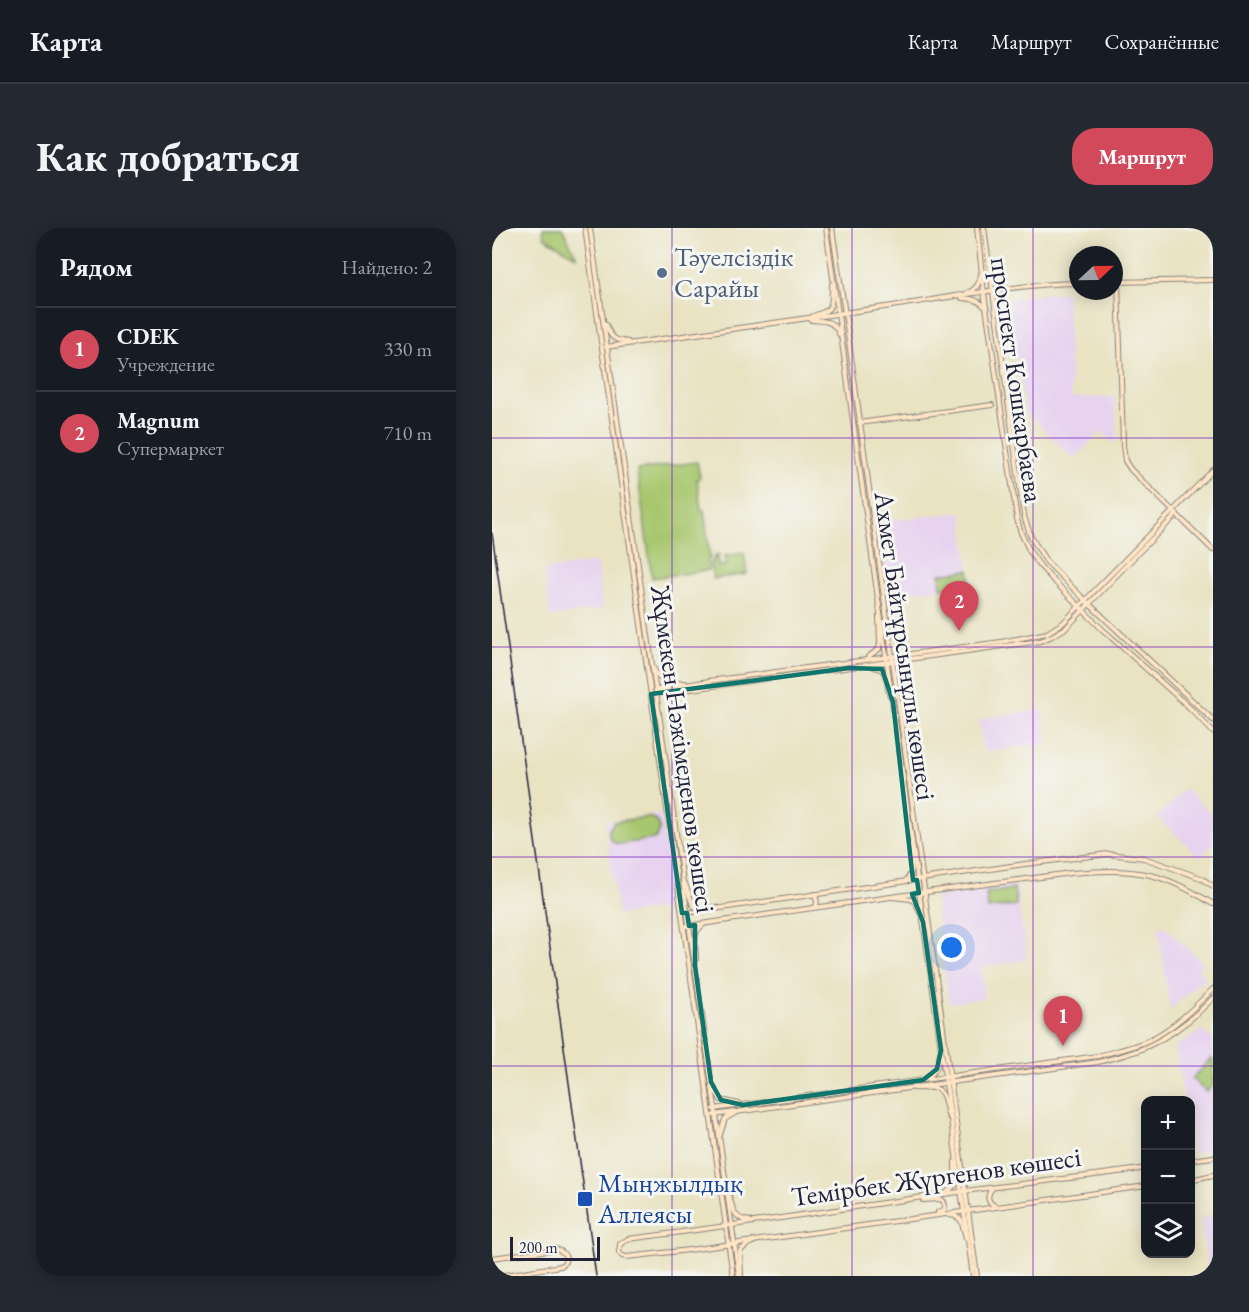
<!DOCTYPE html>
<html lang="ru">
<meta charset="utf-8">
<style>
:root{--surface:#171b24;--page:#242831;--text:#f1f3f6;--muted:#9ea1a6;--line:#363941;--accent:#d1495b}
body{margin:0;font-family:"EB Garamond",serif;background:var(--page);color:var(--text)}
.controls{position:absolute;right:18px;bottom:18px;display:grid;overflow:hidden;border-radius:12px;box-shadow:0 3px 15px #0003}
.controls button{width:54px;height:54px;display:grid;place-items:center;padding:0;border:0;border-bottom:2px solid var(--line);background:var(--surface);color:var(--text);font:30px sans-serif}
.compass{position:absolute;left:577px;top:18px;width:54px;height:54px;border-radius:50%;background:var(--surface);box-shadow:0 3px 15px #0003;rotate:68deg}
.scale{position:absolute;left:18px;bottom:15px;width:90px;box-sizing:border-box;padding-left:6px;border:3px solid #22223b;border-top:0;font-size:16px;line-height:21px;white-space:nowrap;color:#22223b;-webkit-text-stroke:4px #f6f6f2;paint-order:stroke}
.you{position:absolute;left:460px;top:720px;width:21px;height:21px;margin:-15px;border:4px solid #fff;border-radius:50%;background:#1a73e8;box-shadow:0 0 0 9px #1a73e833}
.badge{display:grid;place-items:center;width:39px;height:39px;border-radius:50%;background:var(--accent);color:#fff;font-size:20px;font-weight:700}
.pin{position:absolute;translate:-50% -50px;filter:drop-shadow(0 2px 3px #0008)}
.pin::after{content:'';position:absolute;top:32px;width:21px;height:18px;background:inherit;clip-path:polygon(0 0,100% 0,50% 100%)}
.list{margin:0;padding:0;list-style:none}
h2{display:flex;justify-content:space-between;align-items:center;height:78px;margin:0;padding:0 24px;font-size:26px}
h2 small{font-size:20px;font-weight:400;color:var(--muted)}
.list li{display:grid;grid-template-columns:39px 1fr auto;gap:18px;align-items:center;box-sizing:border-box;height:84px;padding:0 24px;border-top:2px solid var(--line)}
.list b{display:block;font-size:22px;white-space:nowrap}
.list p{margin:0;font-size:20px;white-space:nowrap;color:var(--muted)}
.list em{font-size:20px;font-style:normal;color:var(--muted)}
.icon{flex:none;width:33px;height:33px;fill:none;stroke:currentColor;stroke-width:2;stroke-linecap:round;stroke-linejoin:round}
.map{position:relative;flex:none;width:721px;height:1048px;overflow:hidden;border-radius:24px}
header{display:flex;align-items:center;gap:36px;box-sizing:border-box;height:84px;padding:0 30px;background:var(--surface);border-bottom:2px solid var(--line)}
header strong{font-size:28px}
nav{display:flex;gap:33px;margin-inline-start:auto;font-size:21px}
.intro{display:flex;align-items:center;justify-content:space-between;box-sizing:border-box;height:144px;padding:0 36px}
h1{margin:0;font-size:42px}
.button{padding:15px 27px;border-radius:24px;background:var(--accent);color:#fff;font-size:21px;font-weight:700}
main{display:flex;gap:36px;padding:0 36px}
aside{flex:1;background:var(--surface);border-radius:24px;box-shadow:0 3px 15px #0003}
.map>svg:first-child{display:block}
.built{fill:#e7d2ef}
.green{fill:#a7c66d;stroke:#647454;stroke-width:1.5}
.lines{fill:none;stroke-linecap:round;stroke-linejoin:round}
.secondary-casing{stroke:#86827e;stroke-width:6}
.secondary{stroke:#fee5c5;stroke-width:4}
.tram{stroke:#22223b;stroke-width:1.5}
.marked{fill:none;stroke:#0f766e;stroke-width:4.5;stroke-linejoin:round}
.grid{fill:none;stroke:#7b2cbf;stroke-width:1.5;stroke-opacity:0.55}
.service-dot{fill:#5c6f8a;stroke:#f6f6f2;stroke-width:2}
.transit-dot{fill:#1a4fb4;stroke:#f6f6f2;stroke-width:2}
.labels{text-anchor:middle;stroke-width:6;stroke-linejoin:round;paint-order:stroke}
.service-label{font-size:27px;fill:#4e5e75;stroke:#f6f6f2;text-anchor:start}
.street-label{font-size:27px;fill:#22223b;stroke:#f6f6f2}
.transit-label{font-size:27px;fill:#164399;stroke:#f6f6f2;text-anchor:start}
</style>
<header>
<strong>Карта</strong>
<nav><a>Карта</a><a>Маршрут</a><a>Сохранённые</a></nav>
</header>
<div class="intro"><h1>Как добраться</h1><a class="button">Маршрут</a></div>
<main>
<aside>
<h2>Рядом<small>Найдено: 2</small></h2>
<ul class="list">
<li><span class="badge">1</span><div><b>CDEK</b><p>Учреждение</p></div><em>330 m</em></li>
<li><span class="badge">2</span><div><b>Magnum</b><p>Супермаркет</p></div><em>710 m</em></li>
</ul>
</aside>
<div class="map">
<svg width="721" height="1048" viewBox="0 0 721 1048">
<rect width="100%" height="100%" fill="#f6f6f2"/>
<filter id="ink" filterUnits="userSpaceOnUse"><feTurbulence type="fractalNoise" baseFrequency=".0167" numOctaves="2"/><feDisplacementMap in="SourceGraphic" scale="12" xChannelSelector="R" yChannelSelector="G"/><feConvolveMatrix kernelMatrix="1 2 1 2 8 2 1 2 1" color-interpolation-filters="sRGB"/></filter>
<filter id="wash" filterUnits="userSpaceOnUse"><feTurbulence type="fractalNoise" baseFrequency=".008" numOctaves="4" result="noise"/><feDisplacementMap in="SourceGraphic" scale="24" xChannelSelector="R" yChannelSelector="G"/><feGaussianBlur stdDeviation="1.35" result="paint"/><feColorMatrix in="noise" values="0 0 0 0 0 0 0 0 0 0 0 0 0 0 0 0 0 1.4 0 .05"/><feComposite in="paint" operator="in"/></filter>
<g filter="url(#wash)">
<rect width="100%" height="100%" fill="#e9e3c2"/>
<g class="built">
<path d="M 557,65 L 575,65 L 579,170 L 623,169 L 625,212 L 621,215 L 610,203 L 582,231 L 533,183 L 523,120 L 517,71 Z"/>
<path d="M 470,284 L 479,357 L 396,366 L 386,294 Z"/>
<path d="M 104,334 L 111,381 L 58,389 L 52,342 Z"/>
<path d="M 550,482 L 555,515 L 492,524 L 487,491 Z"/>
<path d="M 693,561 L 721,587 L 721,616 L 708,629 L 665,589 Z"/>
<path d="M 169,586 L 182,679 L 126,687 L 113,594 Z"/>
<path d="M 524,657 L 535,732 L 489,739 L 492,770 L 457,775 L 443,669 Z"/>
<path d="M 672,698 L 709,733 L 709,737 L 705,741 L 713,749 L 678,782 L 666,699 Z"/>
<path d="M 710,802 L 721,812 L 721,921 L 701,926 L 699,912 L 698,872 L 692,872 L 683,818 Z"/>
<path d="M 721,989 L 721,1048 L 720,1048 L 717,1045 L 708,990 Z"/>
</g>
<g class="green">
<path d="M 51,0 L 70,0 L 85,29 L 52,9 Z"/>
<path d="M 205,234 L 208,249 L 205,251 L 209,282 L 212,282 L 218,330 L 216,332 L 217,342 L 160,350 L 145,242 Z"/>
<path d="M 252,325 L 255,346 L 221,351 L 219,335 L 224,327 L 227,327 L 227,328 L 225,329 L 226,338 L 234,337 L 233,328 Z"/>
<path d="M 477,342 L 479,357 L 449,360 L 448,346 Z"/>
<path d="M 155,589 C 168,590 172,603 162,611 L 127,616 C 120,615 116,610 117,602 L 122,594 Z"/>
<path d="M 522,661 L 524,677 L 496,681 L 494,665 Z"/>
<path d="M 719,830 L 721,832 L 721,857 L 714,864 L 700,851 Z"/>
</g>
</g>
<g filter="url(#ink)">
<g class="lines">
<g class="secondary-casing">
<g id="secondary">
<path d="M 93,0 L 241,1048"/>
<path d="M 98,0 L 247,1048"/>
<path d="M 334,0 L 481,1048"/>
<path d="M 340,0 L 354,92 L 485,1048"/>
<path d="M 485,0 L 492,65 L 525,291 L 529,305 L 538,324 L 548,338 L 561,352 L 610,401 L 698,480 L 721,504"/>
<path d="M 492,0 L 532,288 L 539,309 L 554,333 L 593,372 L 721,492"/>
<path d="M 622,54 L 721,52"/>
<path d="M 626,54 L 631,217 L 633,233 L 639,242 L 721,322"/>
<path d="M 475,65 C 484,62 488,56 489,46"/>
<path d="M 470,70 C 482,71 487,72 495,81"/>
<path d="M 321,88 C 344,81 339,77 340,56"/>
<path d="M 319,92 C 332,93 342,92 347,106"/>
<path d="M 114,96 C 119,110 121,112 136,114"/>
<path d="M 114,119 C 209,105 305,92 400,78 C 461,69 524,56 586,55"/>
<path d="M 367,195 L 500,177"/>
<path d="M 376,429 L 387,421 L 388,414 L 387,389"/>
<path d="M 382,439 C 399,442 393,455 398,468"/>
<path d="M 162,441 C 168,456 179,455 193,455"/>
<path d="M 164,462 L 217,453 L 509,414 L 555,405 L 571,395 L 721,242"/>
<path d="M 163,466 L 526,416 L 548,413 L 558,409 L 574,400 L 645,326 L 685,286"/>
<path d="M 414,652 C 424,644 418,629 419,617"/>
<path d="M 193,656 L 201,677 L 204,679 L 224,679"/>
<path d="M 322,666 L 325,673 L 324,679"/>
<path d="M 399,669 L 419,671 L 424,675 L 428,685"/>
<path d="M 195,685 L 533,636 L 616,626 L 652,630 L 709,650 L 721,658"/>
<path d="M 195,698 L 427,665 L 579,645 C 605,643 632,641 658,647 C 680,652 702,664 721,676"/>
<path d="M 204,731 C 204,718 199,705 211,697"/>
<path d="M 433,851 C 444,844 446,838 448,825"/>
<path d="M 221,858 L 229,872 L 247,876"/>
<path d="M 422,860 C 428,861 435,859 442,860 C 454,862 453,880 457,889"/>
<path d="M 222,881 L 606,828 C 622,823 640,820 655,813 C 681,801 701,781 721,761"/>
<path d="M 222,887 L 606,834 C 622,830 638,826 652,820 C 679,808 701,791 721,770"/>
<path d="M 228,907 L 233,891 L 243,885"/>
<path d="M 698,932 L 721,929"/>
<path d="M 654,940 C 594,949 533,955 473,963 C 361,979 249,997 136,1011 L 128,1016 L 127,1024 L 130,1028 L 135,1029 L 197,1022 L 654,958"/>
<path d="M 698,952 L 721,947"/>
<path d="M 500,960 C 495,968 494,973 503,978"/>
<path d="M 455,964 C 468,956 462,948 463,934"/>
<path d="M 237,967 C 241,981 241,991 258,993"/>
<path d="M 431,972 L 449,971 C 453,974 454,977 452,982 L 446,984"/>
<path d="M 457,987 L 463,988 L 469,992 L 474,1010"/>
<path d="M 0,1030 L 64,1021 C 73,1024 78,1031 69,1038 L 6,1048"/>
<path d="M 249,1048 L 248,1023 L 256,1016 L 261,1014"/>
</g>
</g>
<use href="#secondary" class="secondary"/>
<path class="tram" d="M 0,305 L 104,1048"/>
</g>
</g>
<path class="marked" d="M 357,440 L 390,441 L 401,474 L 421,652 L 425,652 L 427,665 L 420,666 L 431,694 L 449,822 L 445,841 L 431,852 L 251,877 L 229,872 L 219,854 L 203,738 L 203,697 L 197,698 L 195,685 L 190,685 L 159,466 Z"/>
<path class="grid" d="M 180,0 L 180,1048M 360,0 L 360,1048M 541,0 L 541,1048M 0,210 L 721,210M 0,419 L 721,419M 0,629 L 721,629M 0,838 L 721,838"/>
<circle class="service-dot" cx="170" cy="45" r="6"/>
<rect class="transit-dot" x="85" y="963" width="16" height="16" rx="3"/>
<g class="labels">
<g class="service-label">
<text x="182" y="38">Тәуелсіздік<tspan x="182" dy="31">Сарайы</tspan></text>
</g>
<g class="street-label">
<text transform="translate(525 152) rotate(82)" y="9">проспект Кошкарбаева</text>
<text transform="translate(413 418) rotate(82)" y="9">Ахмет Байтұрсынұлы көшесі</text>
<text transform="translate(191 521) rotate(82)" y="9">Жұмекен Нәжімеденов көшесі</text>
<text transform="translate(444 949) rotate(-8)" y="9">Темірбек Жүргенов көшесі</text>
</g>
<g class="transit-label">
<text x="106" y="964">Мыңжылдық<tspan x="106" dy="31">Аллеясы</tspan></text>
</g>
</g>
</svg>
<div class="controls">
<button>+</button>
<button>−</button>
<button><svg class="icon" aria-label="layers" viewBox="0 0 24 24"><path d="M12 4l9 5-9 5-9-5zM3 14l9 5 9-5"/></svg></button>
</div>
<svg class="compass" viewBox="-18 -18 36 36"><path d="M0-13l5 13h-10z" fill="#e53935"/><path d="M0 13l5-13h-10z" fill="#9ea1a6"/></svg>
<div class="scale">200 m</div>
<div class="you"></div>
<div class="pin badge" style="left:571px;top:818px">1</div>
<div class="pin badge" style="left:467px;top:403px">2</div>
</div>
</main>
